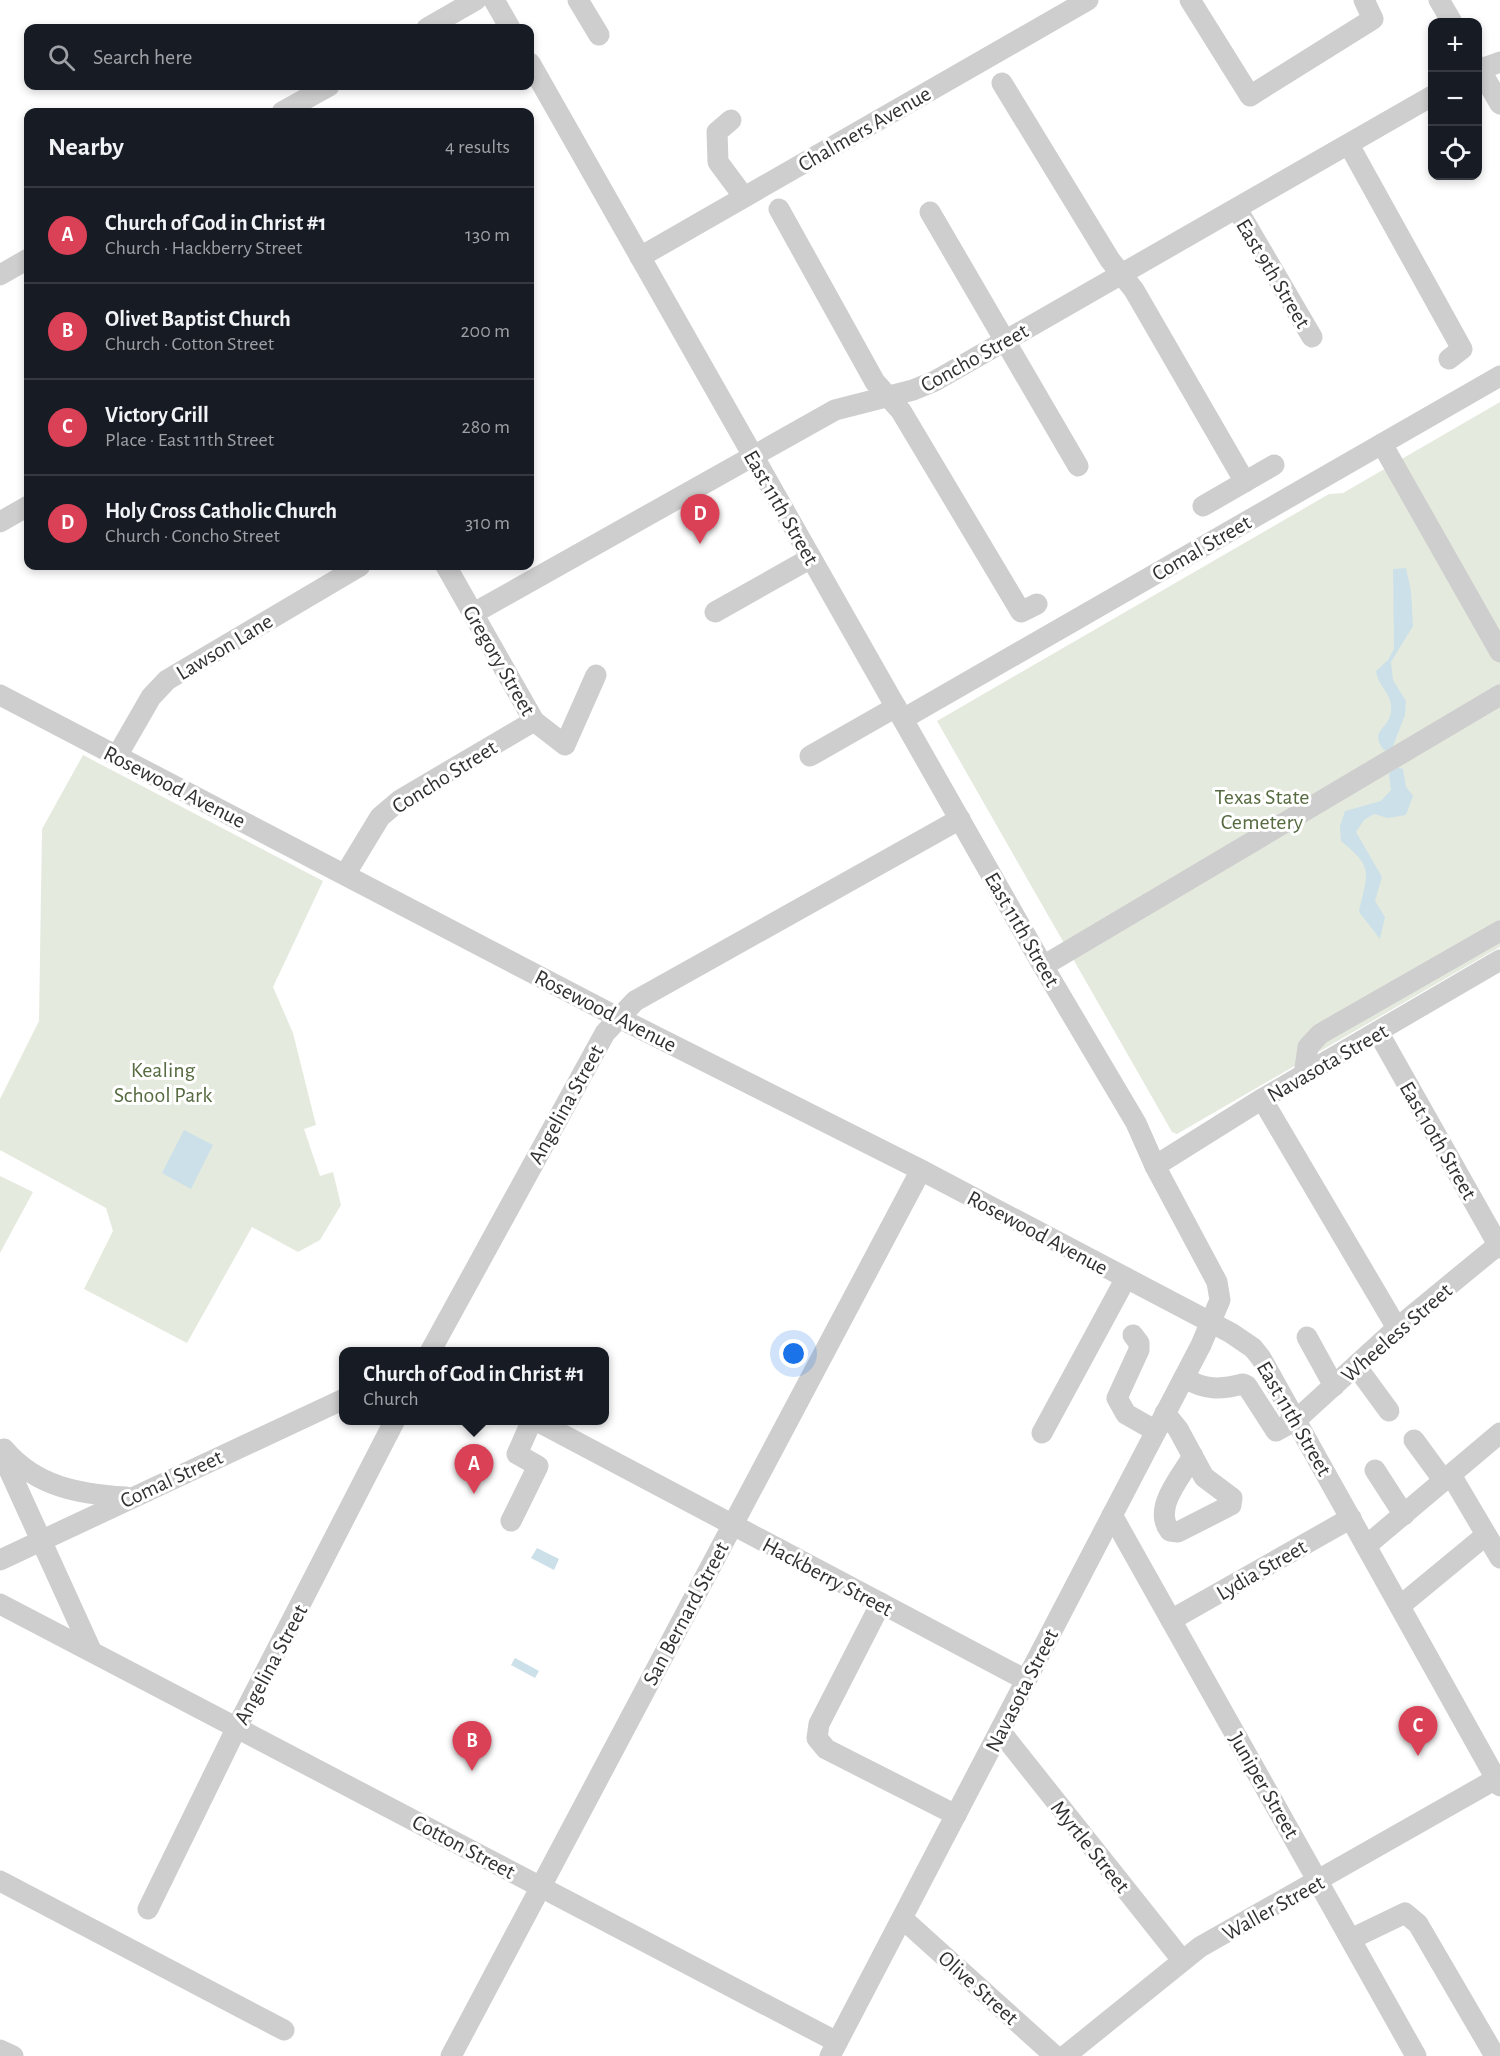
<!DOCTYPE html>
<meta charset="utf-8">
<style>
:root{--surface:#171b24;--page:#20242c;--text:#f1f3f6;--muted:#9ea1a6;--line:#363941;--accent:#da4156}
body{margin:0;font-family:"Alegreya Sans",sans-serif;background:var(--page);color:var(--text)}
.controls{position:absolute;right:18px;top:18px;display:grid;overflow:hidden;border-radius:12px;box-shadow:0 3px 9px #0003}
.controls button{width:54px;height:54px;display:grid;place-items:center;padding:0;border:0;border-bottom:2px solid var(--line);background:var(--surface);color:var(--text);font:30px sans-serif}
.you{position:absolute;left:794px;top:1354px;width:21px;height:21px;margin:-15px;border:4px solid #fff;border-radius:50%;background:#1a73e8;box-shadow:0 0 0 9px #1a73e833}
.badge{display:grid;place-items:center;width:39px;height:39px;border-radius:50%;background:var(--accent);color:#fff;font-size:20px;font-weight:700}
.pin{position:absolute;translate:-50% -50px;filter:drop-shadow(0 2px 3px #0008)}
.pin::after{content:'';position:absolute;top:32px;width:21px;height:18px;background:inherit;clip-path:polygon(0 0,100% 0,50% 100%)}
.popup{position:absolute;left:339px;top:1347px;width:270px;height:78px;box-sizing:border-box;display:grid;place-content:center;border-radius:12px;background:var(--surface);filter:drop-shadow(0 2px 4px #0005);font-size:20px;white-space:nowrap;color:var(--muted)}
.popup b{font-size:22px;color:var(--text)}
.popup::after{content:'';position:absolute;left:50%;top:100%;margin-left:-12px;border:12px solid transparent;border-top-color:var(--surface)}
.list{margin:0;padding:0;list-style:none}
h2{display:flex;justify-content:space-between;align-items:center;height:78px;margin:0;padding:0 24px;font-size:26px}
h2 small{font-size:20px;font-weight:400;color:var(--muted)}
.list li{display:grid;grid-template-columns:39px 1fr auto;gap:18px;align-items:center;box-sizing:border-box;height:96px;padding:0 24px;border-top:2px solid var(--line)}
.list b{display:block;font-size:22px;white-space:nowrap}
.list p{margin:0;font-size:20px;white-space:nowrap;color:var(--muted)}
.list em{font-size:20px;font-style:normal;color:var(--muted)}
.icon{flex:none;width:33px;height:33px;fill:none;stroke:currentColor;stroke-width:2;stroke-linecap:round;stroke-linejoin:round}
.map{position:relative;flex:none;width:1500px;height:2056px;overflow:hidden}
.search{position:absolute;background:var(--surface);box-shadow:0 3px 9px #0003;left:24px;top:24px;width:510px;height:66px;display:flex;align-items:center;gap:15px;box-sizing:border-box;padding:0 21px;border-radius:12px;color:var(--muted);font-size:22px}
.panel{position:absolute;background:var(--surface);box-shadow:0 3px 9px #0003;left:24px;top:108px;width:510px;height:462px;border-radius:12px}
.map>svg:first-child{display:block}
.green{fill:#e5eade}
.water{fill:#cce0e9}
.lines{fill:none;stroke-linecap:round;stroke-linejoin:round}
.minor{stroke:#cecece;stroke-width:21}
.labels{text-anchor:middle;stroke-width:6;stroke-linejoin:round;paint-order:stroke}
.street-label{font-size:22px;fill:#313131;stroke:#fff}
.park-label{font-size:22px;fill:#576b41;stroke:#fff}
</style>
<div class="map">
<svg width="1500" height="2056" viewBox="0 0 1500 2056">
<rect width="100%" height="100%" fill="#fff"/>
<g class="green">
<path d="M 1500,402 L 1500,947 L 1177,1134 L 1172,1132 L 937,721 L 1329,494 L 1343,493 Z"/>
<path d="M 83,755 L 323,881 L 273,987 L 293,1033 L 316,1125 L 304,1129 L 320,1176 L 333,1172 L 341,1205 L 320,1240 L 298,1252 L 252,1227 L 187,1343 L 84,1289 L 113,1231 L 106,1208 L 0,1150 L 0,1099 L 39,1021 L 42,829 Z"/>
<path d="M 0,1176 L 33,1192 L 0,1253 Z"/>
</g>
<g class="water">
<path d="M 1406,568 L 1411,591 L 1413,626 L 1391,662 L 1393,680 L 1406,701 L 1405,715 L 1391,751 L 1384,750 C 1368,730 1390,729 1391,711 C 1393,693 1378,687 1376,671 L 1388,660 L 1394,649 L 1393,569 Z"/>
<path d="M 1396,767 L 1403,769 L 1406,787 L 1413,796 L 1406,815 L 1388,818 L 1374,814 L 1364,820 L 1356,832 L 1382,877 L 1375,901 L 1385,917 L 1380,939 L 1359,912 C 1368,872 1374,868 1341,841 L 1340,826 L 1345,811 L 1381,801 L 1391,790 L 1389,774 Z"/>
<path d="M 184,1130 L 213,1145 L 191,1189 L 162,1173 Z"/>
<path d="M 537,1548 L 559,1559 L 554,1570 L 531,1558 Z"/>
<path d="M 515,1658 L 539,1671 L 535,1678 L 511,1665 Z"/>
</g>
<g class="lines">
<g class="minor">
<path d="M 494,0 L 510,28"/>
<path d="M 578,0 L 599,35"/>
<path d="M 1190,0 L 1250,96 L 1373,19 L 1364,0"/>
<path d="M 1439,0 L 1452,22"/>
<path d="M 427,28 L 476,0"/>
<path d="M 530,63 L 1043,966 L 1136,1123 L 1155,1166 L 1217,1282 L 1220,1300 L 1201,1345 L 830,2056"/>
<path d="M 1478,66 L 1500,104"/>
<path d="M 1478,70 L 1500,62"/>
<path d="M 1002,83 L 1110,260 L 1134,290 L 1245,482"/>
<path d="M 282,112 L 329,86"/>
<path d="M 731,120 L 717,132 L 718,162 L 744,197"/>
<path d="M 1349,145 L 1462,349 L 1449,359"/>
<path d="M 779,209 L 875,382 L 901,411 L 1021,612 L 1037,604"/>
<path d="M 1237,209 L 1312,337"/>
<path d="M 930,212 L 1078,466"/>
<path d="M 640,257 L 1088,0"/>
<path d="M 0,275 L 28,259"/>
<path d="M 1382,444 L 1500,652"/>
<path d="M 1203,506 L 1274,465"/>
<path d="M 0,522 L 28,506"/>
<path d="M 446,566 L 534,721 L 565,745 L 596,675"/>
<path d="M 715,612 L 811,558"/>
<path d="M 474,613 L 835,410 L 913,390 L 935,381 L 1432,96"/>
<path d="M 0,695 L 619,1018 L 921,1170 L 1231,1333 L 1253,1348 L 1261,1358 L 1500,1786"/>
<path d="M 903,719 L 1500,376"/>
<path d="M 117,756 L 151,697 L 167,680 L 360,566"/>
<path d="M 810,756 L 896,707"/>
<path d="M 346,873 L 380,817 L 400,800 L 534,721"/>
<path d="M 1043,966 L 1500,695"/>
<path d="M 1378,1032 L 1500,1248"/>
<path d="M 1304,1075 L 1308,1047 L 1320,1034 L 1500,931"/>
<path d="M 1262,1099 L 1397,1328"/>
<path d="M 1155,1166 L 1262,1099 L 1500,960"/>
<path d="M 1133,1335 L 1139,1343 L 1139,1350 L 1117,1398 L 1126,1414 L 1156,1431"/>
<path d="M 1307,1337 L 1334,1386"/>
<path d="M 430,1352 L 605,1033 L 635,1001 L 960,819"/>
<path d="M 1356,1366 L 1389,1411"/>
<path d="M 1184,1378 C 1205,1390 1220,1390 1243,1384 L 1247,1386 L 1276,1431 L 1296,1420 L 1397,1328 L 1498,1245"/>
<path d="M 1165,1413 L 1178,1429 L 1204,1477 L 1232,1498 L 1231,1505 L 1178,1532 L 1170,1531 C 1152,1508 1181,1477 1193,1456"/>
<path d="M 535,1420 L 1026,1680"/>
<path d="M 1042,1433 L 1126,1278"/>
<path d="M 1414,1440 L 1444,1481"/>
<path d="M 4,1449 C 36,1487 79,1494 126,1497"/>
<path d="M 0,1450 L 91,1650"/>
<path d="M 1375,1470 L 1404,1515"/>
<path d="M 1451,1475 L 1500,1558"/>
<path d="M 1112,1515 L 1416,2056"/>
<path d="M 511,1521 L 538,1466 L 517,1454 L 532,1420"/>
<path d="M 1366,1546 L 1500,1433"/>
<path d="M 0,1560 L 344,1399"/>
<path d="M 881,1603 L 819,1724 L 817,1738 L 826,1749 L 956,1815"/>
<path d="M 0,1604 L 837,2042"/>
<path d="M 1400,1606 L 1486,1535"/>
<path d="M 1171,1620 L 1351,1518"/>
<path d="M 1000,1731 L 1182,1960"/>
<path d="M 0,1881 L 284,2030"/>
<path d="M 148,1909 L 237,1727 L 395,1420"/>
<path d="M 903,1919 L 1055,2056"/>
<path d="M 1351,1939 L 1405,1913 L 1418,1924 L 1495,2056"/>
<path d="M 0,2050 L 13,2056"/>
<path d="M 451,2056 L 921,1170"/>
<path d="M 1065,2056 L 1200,1947 L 1496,1779"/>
</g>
</g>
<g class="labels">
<g class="street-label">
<text transform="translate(864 128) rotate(-30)" y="8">Chalmers Avenue</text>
<text transform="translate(1274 273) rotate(59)" y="8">East 9th Street</text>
<text transform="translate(974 357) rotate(-29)" y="8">Concho Street</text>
<text transform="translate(782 507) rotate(60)" y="8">East 11th Street</text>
<text transform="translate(1201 547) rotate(-30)" y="8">Comal Street</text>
<text transform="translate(224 646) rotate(-31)" y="8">Lawson Lane</text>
<text transform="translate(500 660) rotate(60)" y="8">Gregory Street</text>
<text transform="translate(444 776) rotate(-32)" y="8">Concho Street</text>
<text transform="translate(175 786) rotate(27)" y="8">Rosewood Avenue</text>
<text transform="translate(1023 929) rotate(60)" y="8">East 11th Street</text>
<text transform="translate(606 1010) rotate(27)" y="8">Rosewood Avenue</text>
<text transform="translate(1327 1062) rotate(-30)" y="8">Navasota Street</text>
<text transform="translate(565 1104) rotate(-61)" y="8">Angelina Street</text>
<text transform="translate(1439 1140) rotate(60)" y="8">East 10th Street</text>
<text transform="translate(1038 1232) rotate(28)" y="8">Rosewood Avenue</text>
<text transform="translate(1396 1332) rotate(-41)" y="8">Wheeless Street</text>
<text transform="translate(1295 1418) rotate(60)" y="8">East 11th Street</text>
<text transform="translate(171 1478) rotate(-25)" y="8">Comal Street</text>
<text transform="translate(1261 1569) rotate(-30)" y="8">Lydia Street</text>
<text transform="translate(828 1576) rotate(28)" y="8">Hackberry Street</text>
<text transform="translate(685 1613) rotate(-62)" y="8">San Bernard Street</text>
<text transform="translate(270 1664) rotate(-62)" y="8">Angelina Street</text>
<text transform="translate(1021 1690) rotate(-63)" y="8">Navasota Street</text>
<text transform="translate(1265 1785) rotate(60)" y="8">Juniper Street</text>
<text transform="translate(464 1846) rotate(28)" y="8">Cotton Street</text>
<text transform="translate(1091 1846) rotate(51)" y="8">Myrtle Street</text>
<text transform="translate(1273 1907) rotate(-29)" y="8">Waller Street</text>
<text transform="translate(979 1987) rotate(42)" y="8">Olive Street</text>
</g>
<g class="park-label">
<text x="1262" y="804">Texas State<tspan x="1262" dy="25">Cemetery</tspan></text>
<text x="163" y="1077">Kealing<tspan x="163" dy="25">School Park</tspan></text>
</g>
</g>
</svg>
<div class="controls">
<button>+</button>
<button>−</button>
<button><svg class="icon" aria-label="locate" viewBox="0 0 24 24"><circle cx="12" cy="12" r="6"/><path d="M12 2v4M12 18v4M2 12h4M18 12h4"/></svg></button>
</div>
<div class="you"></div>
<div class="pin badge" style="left:474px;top:1494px">A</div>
<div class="popup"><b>Church of God in Christ #1</b>Church</div>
<div class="pin badge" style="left:472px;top:1771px">B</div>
<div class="pin badge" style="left:1418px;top:1756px">C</div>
<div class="pin badge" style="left:700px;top:544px">D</div>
<div class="search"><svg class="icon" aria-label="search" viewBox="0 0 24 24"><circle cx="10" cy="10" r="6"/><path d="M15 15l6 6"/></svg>Search here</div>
<section class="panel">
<h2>Nearby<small>4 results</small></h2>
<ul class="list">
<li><span class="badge">A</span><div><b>Church of God in Christ #1</b><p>Church · Hackberry Street</p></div><em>130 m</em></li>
<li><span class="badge">B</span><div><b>Olivet Baptist Church</b><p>Church · Cotton Street</p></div><em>200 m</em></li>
<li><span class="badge">C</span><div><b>Victory Grill</b><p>Place · East 11th Street</p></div><em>280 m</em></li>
<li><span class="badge">D</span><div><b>Holy Cross Catholic Church</b><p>Church · Concho Street</p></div><em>310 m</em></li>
</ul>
</section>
</div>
